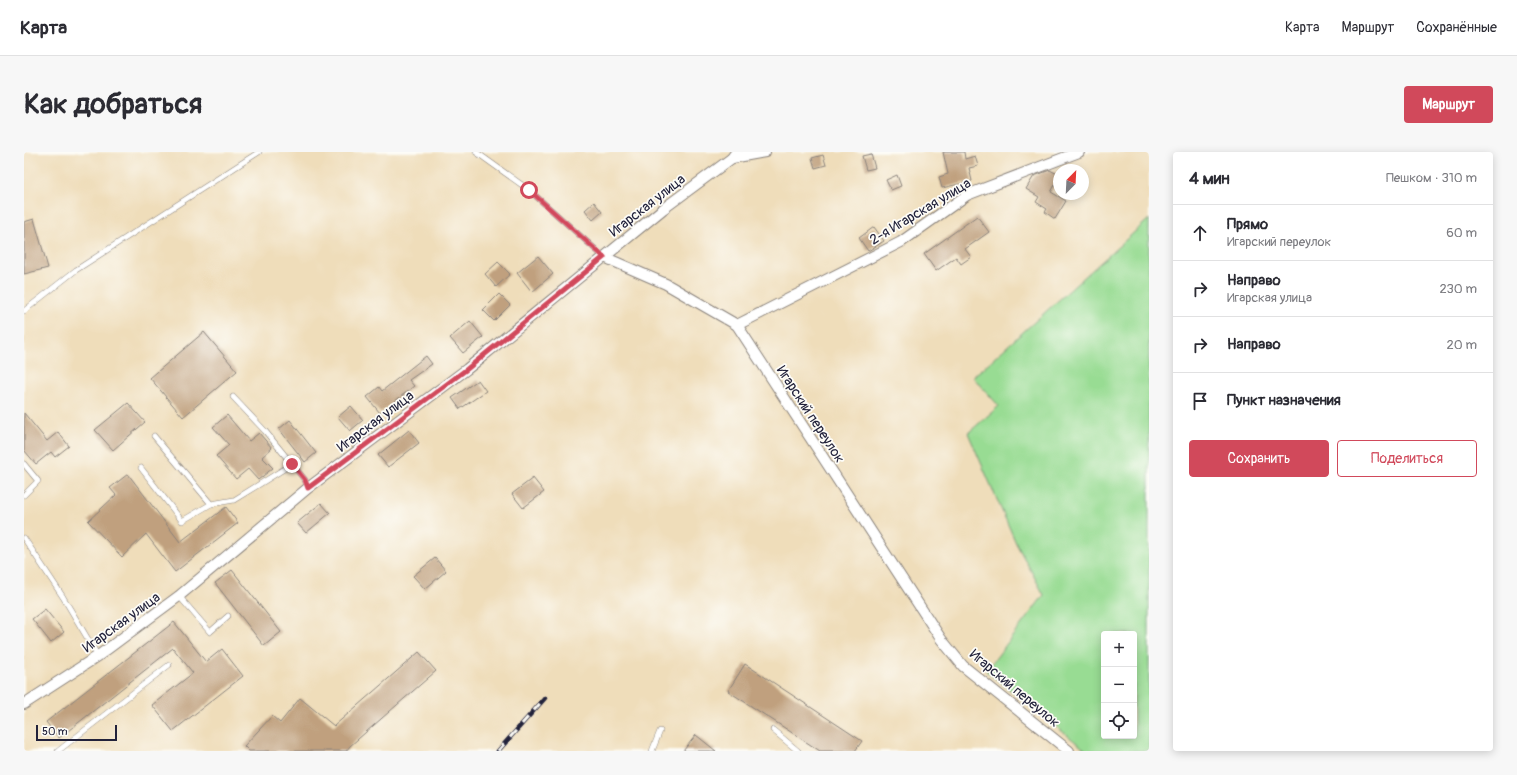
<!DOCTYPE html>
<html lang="ru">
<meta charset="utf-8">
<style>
:root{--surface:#fff;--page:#f7f7f7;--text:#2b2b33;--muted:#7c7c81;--line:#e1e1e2;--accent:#d1495b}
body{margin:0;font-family:Pangolin,sans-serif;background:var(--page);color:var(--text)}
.controls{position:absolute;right:12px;bottom:12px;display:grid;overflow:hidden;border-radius:4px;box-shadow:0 2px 10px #0003}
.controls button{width:36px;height:36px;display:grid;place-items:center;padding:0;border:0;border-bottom:1px solid var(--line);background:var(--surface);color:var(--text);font:20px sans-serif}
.compass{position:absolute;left:1029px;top:12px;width:36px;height:36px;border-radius:50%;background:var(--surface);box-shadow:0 2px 10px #0003;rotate:24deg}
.scale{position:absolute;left:12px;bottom:10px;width:81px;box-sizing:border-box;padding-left:4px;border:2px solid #22223b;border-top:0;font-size:11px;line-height:14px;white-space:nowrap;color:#22223b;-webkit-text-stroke:3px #fdfcf7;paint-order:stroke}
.stop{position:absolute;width:12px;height:12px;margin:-9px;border:3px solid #d1495b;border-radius:50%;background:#fff}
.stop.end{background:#d1495b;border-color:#fff;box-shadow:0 1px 4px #0008}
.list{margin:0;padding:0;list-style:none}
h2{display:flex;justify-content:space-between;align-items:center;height:52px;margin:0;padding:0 16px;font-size:17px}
h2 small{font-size:13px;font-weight:400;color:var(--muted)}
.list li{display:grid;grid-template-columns:26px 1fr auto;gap:12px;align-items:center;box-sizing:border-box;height:56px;padding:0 16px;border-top:1px solid var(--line)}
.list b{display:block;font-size:15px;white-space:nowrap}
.list p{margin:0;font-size:13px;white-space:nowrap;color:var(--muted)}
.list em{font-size:13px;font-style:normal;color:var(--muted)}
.actions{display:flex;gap:8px;padding:12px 16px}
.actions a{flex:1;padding:9px 0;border:1px solid var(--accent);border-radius:4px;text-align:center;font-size:14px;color:var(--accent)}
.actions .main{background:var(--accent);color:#fff}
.icon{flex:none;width:22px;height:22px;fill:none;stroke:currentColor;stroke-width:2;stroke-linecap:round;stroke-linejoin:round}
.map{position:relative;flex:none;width:1125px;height:599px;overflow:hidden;border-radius:4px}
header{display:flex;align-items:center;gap:24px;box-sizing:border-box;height:56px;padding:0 20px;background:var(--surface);border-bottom:1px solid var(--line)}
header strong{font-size:19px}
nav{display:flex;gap:22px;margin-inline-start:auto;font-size:14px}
.intro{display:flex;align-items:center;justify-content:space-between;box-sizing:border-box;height:96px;padding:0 24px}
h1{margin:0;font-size:28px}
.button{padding:10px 18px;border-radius:4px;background:var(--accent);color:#fff;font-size:14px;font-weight:700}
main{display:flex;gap:24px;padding:0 24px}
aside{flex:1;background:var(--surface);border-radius:4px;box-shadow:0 2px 10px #0003}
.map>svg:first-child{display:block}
.green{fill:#98dc93;stroke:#5d7f67;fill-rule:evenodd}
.building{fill:#c0a07e}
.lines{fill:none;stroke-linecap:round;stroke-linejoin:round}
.lane-casing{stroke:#88807a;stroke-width:6}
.street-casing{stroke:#88807a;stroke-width:12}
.lane{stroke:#fff;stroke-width:5}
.street{stroke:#fff;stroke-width:10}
.rail-casing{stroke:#22223b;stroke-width:4.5}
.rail{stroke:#fdfcf7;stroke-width:3;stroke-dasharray:9;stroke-linecap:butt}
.route{stroke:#d1495b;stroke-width:5}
.labels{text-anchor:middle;stroke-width:3.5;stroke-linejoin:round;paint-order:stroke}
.street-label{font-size:14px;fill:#22223b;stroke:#fdfcf7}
</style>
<header>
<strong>Карта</strong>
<nav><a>Карта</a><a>Маршрут</a><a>Сохранённые</a></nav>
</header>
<div class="intro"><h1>Как добраться</h1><a class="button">Маршрут</a></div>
<main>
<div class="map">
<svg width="1125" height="599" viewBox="0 0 1125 599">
<rect width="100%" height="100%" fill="#fdfcf7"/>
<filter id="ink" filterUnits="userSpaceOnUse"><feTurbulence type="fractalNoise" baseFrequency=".025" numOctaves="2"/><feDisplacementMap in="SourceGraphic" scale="8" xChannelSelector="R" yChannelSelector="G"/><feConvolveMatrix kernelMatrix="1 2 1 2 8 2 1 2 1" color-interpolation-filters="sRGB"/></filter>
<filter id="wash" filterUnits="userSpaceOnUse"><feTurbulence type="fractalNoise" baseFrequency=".012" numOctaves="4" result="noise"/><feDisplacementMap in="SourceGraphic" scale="16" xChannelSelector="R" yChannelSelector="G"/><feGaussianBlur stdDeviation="0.9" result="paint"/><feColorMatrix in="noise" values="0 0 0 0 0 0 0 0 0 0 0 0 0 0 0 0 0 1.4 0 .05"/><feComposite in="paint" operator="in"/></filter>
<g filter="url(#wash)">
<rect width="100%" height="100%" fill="#efddba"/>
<path class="green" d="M 1125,67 L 1125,599 L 1063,599 L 962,519 L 1020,443 L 992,391 L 944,281 L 975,254 L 949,225 ZM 1080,482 L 1110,482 L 1110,584 L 1080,584 Z"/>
<g id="blocks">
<g class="building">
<path d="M 919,0 L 940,0 L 941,7 L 951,4 L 954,14 L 945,16 L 948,29 L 918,36 L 915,25 L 924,22 Z"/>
<path d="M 847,2 L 851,16 L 842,18 L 838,4 Z"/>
<path d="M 799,3 L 802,13 L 791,16 L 788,6 Z"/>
<path d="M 1026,18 L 1035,23 L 1035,26 L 1027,40 L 1042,49 L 1031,67 L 1021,60 L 1023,57 L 1012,50 L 1015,45 L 1002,37 L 1010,24 Z"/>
<path d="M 873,23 L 877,34 L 867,38 L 862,28 Z"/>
<path d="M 570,50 L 578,60 L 569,68 L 561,58 Z"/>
<path d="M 953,64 L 965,80 L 941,97 L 947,105 L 937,112 L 932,105 L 912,119 L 900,102 Z"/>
<path d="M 10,67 L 24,116 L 0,122 L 0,70 Z"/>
<path d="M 850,75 L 860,89 L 844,99 L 835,86 Z"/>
<path d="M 514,104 L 529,122 L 508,140 L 493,121 Z"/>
<path d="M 474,110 L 486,122 L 472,135 L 461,122 Z"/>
<path d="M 475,142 L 486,153 L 470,169 L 459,158 Z"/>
<path d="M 446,169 L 459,185 L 439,201 L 426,186 Z"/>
<path d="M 180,180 L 213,219 L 159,265 L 126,226 Z"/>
<path d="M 402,204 L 408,212 L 385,228 L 390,234 L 356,261 L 343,245 L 355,235 L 358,239 Z"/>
<path d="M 454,228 L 462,239 L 436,257 L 428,246 Z"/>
<path d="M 104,251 L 121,270 L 89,298 L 71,278 Z"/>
<path d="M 327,254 L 339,268 L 326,279 L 314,265 Z"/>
<path d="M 0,261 L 23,289 L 34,280 L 45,294 L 31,305 L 27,300 L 12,312 L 0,298 Z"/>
<path d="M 203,263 L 225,289 L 235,281 L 248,296 L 238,305 L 249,316 L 234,328 L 224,317 L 212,327 L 192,304 L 205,293 L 189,275 Z"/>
<path d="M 266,268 L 292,301 L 281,310 L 255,277 Z"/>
<path d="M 385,278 L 395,291 L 364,315 L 354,303 Z"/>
<path d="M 104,322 L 156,390 L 202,355 L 214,371 L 151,420 L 122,382 L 98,405 L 64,369 L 92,343 L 86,336 Z"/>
<path d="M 509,326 L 520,340 L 499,356 L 488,342 Z"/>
<path d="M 297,351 L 306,361 L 282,381 L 273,371 Z"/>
<path d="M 411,406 L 422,419 L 401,437 L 389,424 Z"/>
<path d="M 208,418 L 257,480 L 240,494 L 191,431 Z"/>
<path d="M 21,457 L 40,480 L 27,491 L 8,467 Z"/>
<path d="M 150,470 L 182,510 L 198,497 L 219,524 L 149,579 L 128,553 L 169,521 L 149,496 L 35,586 L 22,570 Z"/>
<path d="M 395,500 L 412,519 L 326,594 L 322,599 L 225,599 L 220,594 L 248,564 L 256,571 L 276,546 L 310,574 Z"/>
<path d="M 721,512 L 838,589 L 831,599 L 796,599 L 704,539 Z"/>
<path d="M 672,583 L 692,599 L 659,599 Z"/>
</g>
</g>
</g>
<g filter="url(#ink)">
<use href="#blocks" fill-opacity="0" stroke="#88807a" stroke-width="1"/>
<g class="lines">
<g class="lane-casing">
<g id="lane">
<path d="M 452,0 L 505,38 L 580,105"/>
<path d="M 0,159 L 52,118 L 235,0"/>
<path d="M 209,245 L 241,279 L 281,328 L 284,336"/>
<path d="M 130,284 L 187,352 L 210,348 L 268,312"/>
<path d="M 0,312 L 14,329 L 0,343"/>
<path d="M 117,316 L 158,369 L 187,352"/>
<path d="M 0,386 L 39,445 L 74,504"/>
<path d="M 155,444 L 186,480 L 204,464"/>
<path d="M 749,578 L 774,599"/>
<path d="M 34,599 L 145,513"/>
<path d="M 628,599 L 636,579"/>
</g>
</g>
<g class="street-casing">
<g id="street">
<path d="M 708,6 L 741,0"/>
<path d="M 580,105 L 642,132 L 713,173 L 917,487 L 939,514 L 1045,599"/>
<path d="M 713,173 L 877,90 L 943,43 L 1055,0"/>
<path d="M 0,552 L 74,504 L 155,444 L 284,336 L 443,217 L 639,57 L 708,6 L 712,0"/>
</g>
</g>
<use href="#lane" class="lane"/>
<use href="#street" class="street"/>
<g class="rail-casing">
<path id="rail" d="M 474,599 L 521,546"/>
</g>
<use href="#rail" class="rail"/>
</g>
</g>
<g class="lines" filter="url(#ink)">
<path class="route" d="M 268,312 L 281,328 L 284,336 L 443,217 L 580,105 L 505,38"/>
</g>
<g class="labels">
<g class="street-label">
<text transform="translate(623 53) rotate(-38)" y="5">Игарская улица</text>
<text transform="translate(896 59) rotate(-31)" y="5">2-я Игарская улица</text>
<text transform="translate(787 262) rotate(57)" y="5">Игарский переулок</text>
<text transform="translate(351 269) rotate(-37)" y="5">Игарская улица</text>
<text transform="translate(97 470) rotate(-36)" y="5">Игарская улица</text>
<text transform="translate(991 536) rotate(40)" y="5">Игарский переулок</text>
</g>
</g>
</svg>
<div class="controls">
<button>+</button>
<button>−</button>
<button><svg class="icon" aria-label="locate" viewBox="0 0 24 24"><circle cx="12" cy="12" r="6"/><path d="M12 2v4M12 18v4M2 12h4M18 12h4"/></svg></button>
</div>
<svg class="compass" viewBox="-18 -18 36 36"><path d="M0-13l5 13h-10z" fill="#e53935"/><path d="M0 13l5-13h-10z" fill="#7c7c81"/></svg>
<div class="scale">50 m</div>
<div class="stop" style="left:505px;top:38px"></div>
<div class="stop end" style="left:268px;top:312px"></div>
</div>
<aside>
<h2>4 мин<small>Пешком · 310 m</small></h2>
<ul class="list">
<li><svg class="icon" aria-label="ahead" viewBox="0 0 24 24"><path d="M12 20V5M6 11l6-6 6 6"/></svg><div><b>Прямо</b><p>Игарский переулок</p></div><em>60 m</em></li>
<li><svg class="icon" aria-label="right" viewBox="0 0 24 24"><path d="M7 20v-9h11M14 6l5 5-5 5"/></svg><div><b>Направо</b><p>Игарская улица</p></div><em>230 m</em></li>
<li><svg class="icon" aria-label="right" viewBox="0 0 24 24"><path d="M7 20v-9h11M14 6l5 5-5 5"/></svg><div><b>Направо</b></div><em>20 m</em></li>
<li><svg class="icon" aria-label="arrive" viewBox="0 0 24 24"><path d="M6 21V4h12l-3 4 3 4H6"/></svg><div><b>Пункт назначения</b></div></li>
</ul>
<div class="actions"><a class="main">Сохранить</a><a>Поделиться</a></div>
</aside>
</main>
